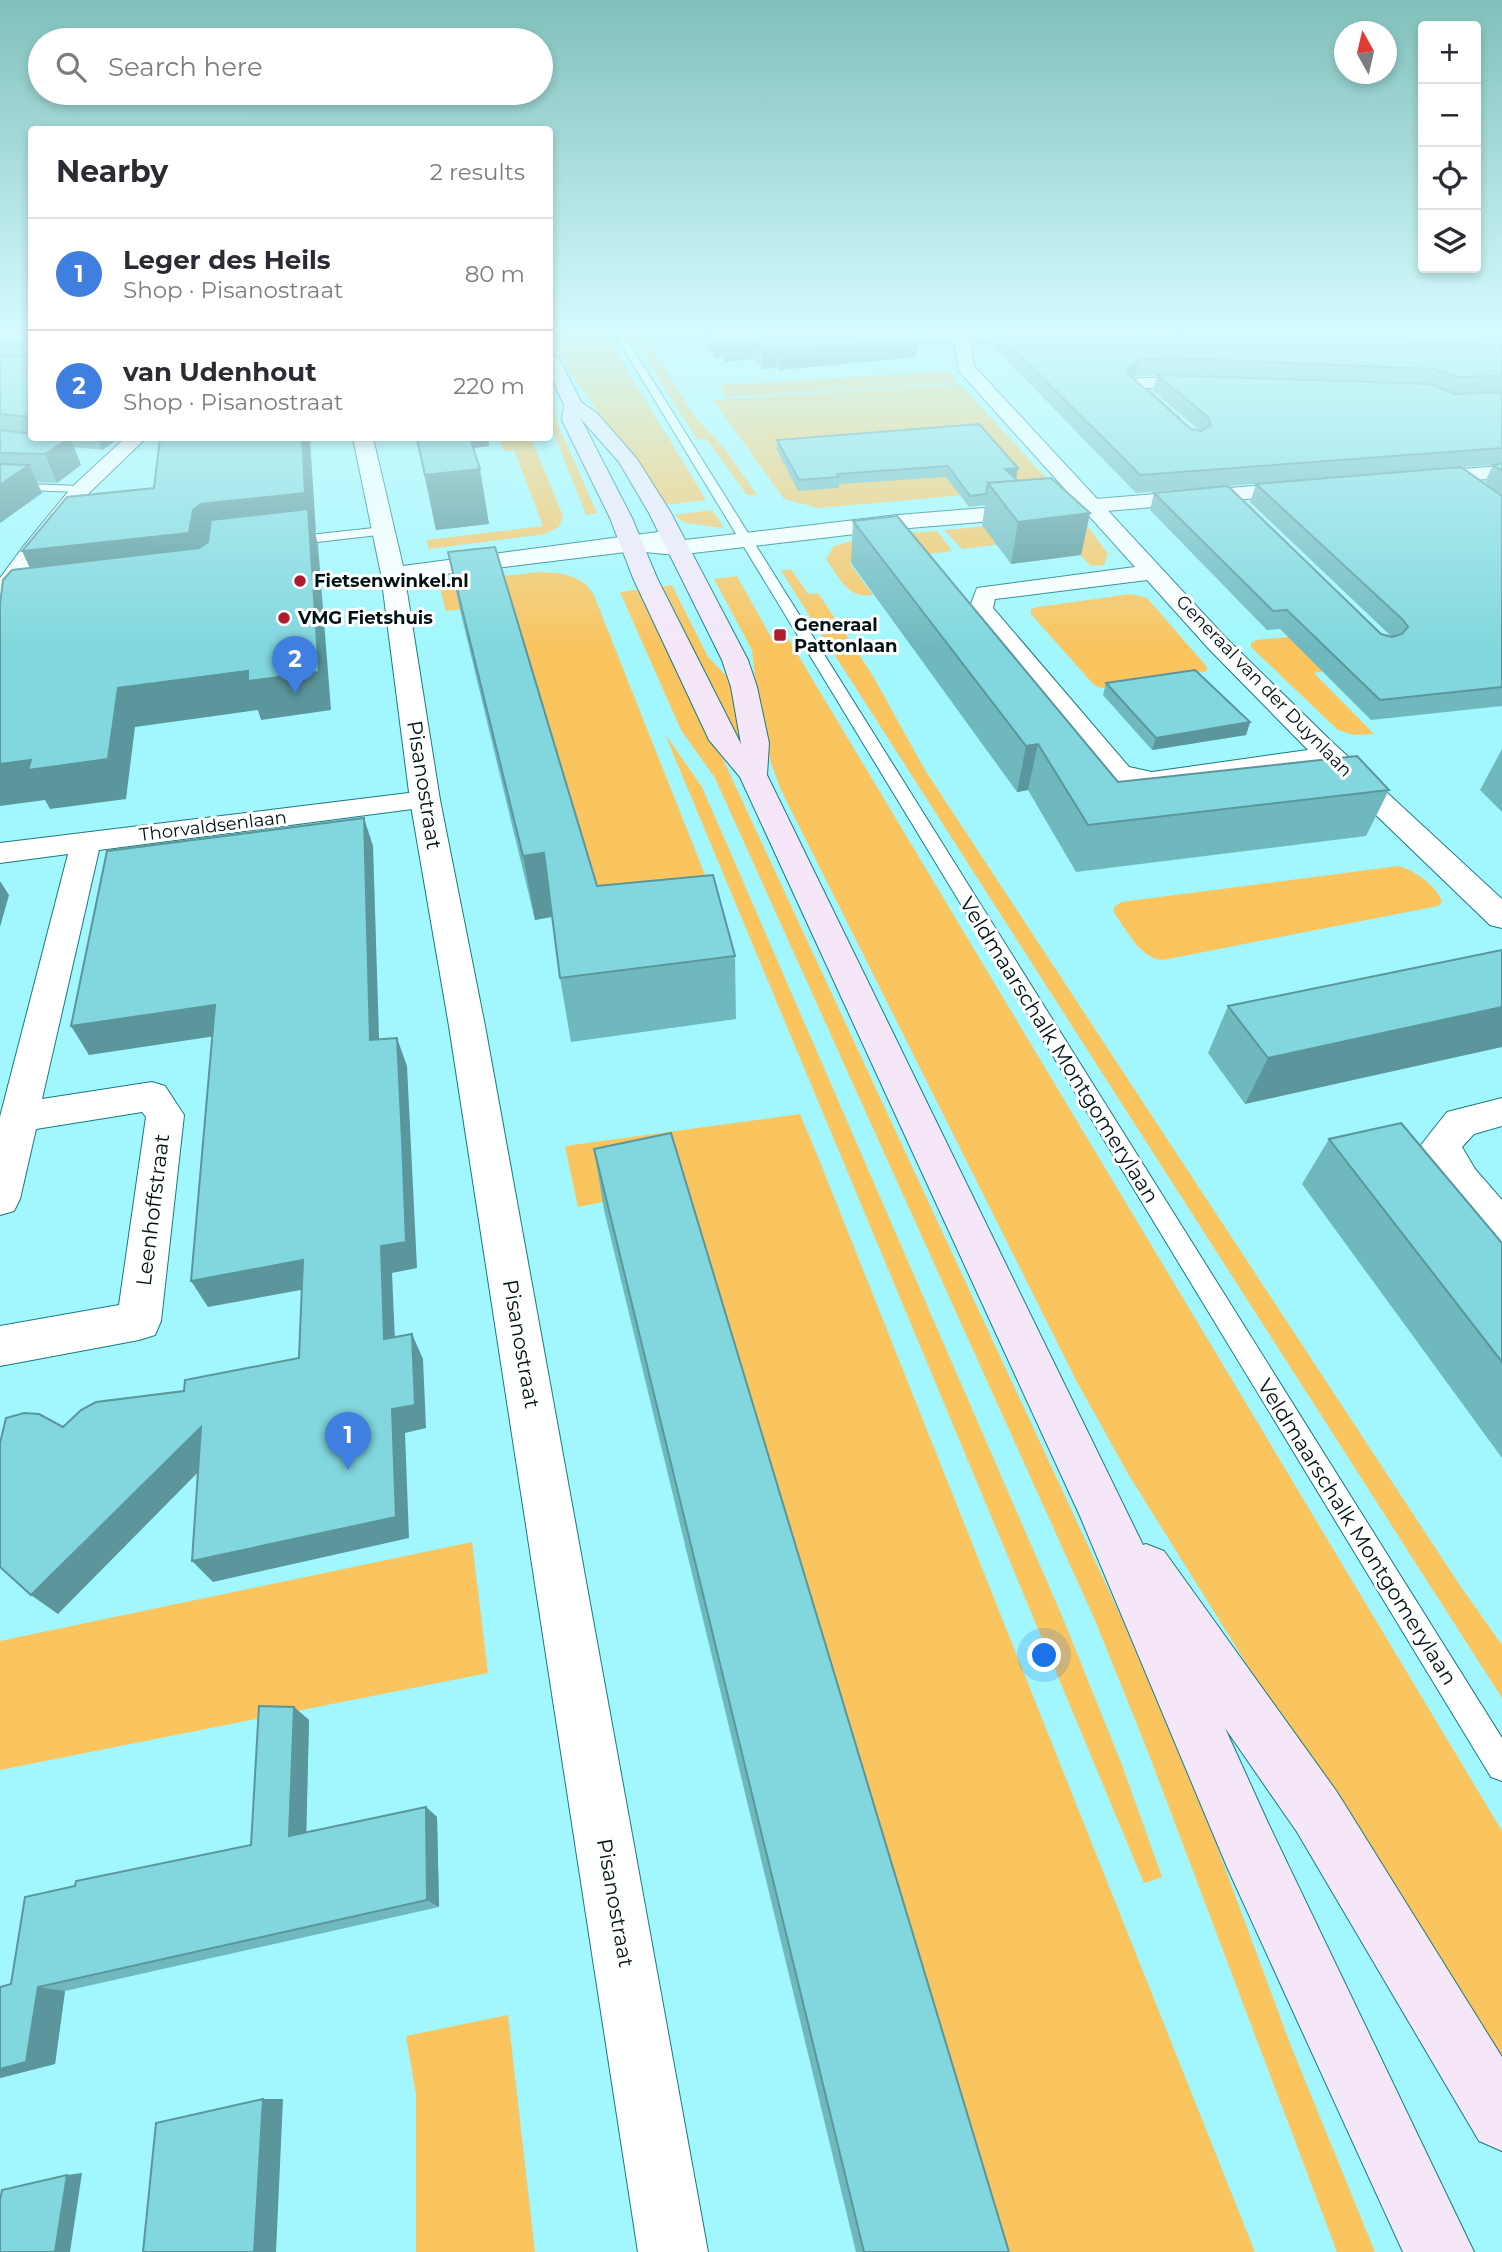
<!DOCTYPE html>
<meta charset="utf-8">
<style>
:root{--surface:#fff;--page:#f2f2f3;--text:#2b2b33;--muted:#7c7c81;--line:#e1e1e2;--accent:#db2777}
body{margin:0;font-family:Montserrat,sans-serif;background:var(--page);color:var(--text)}
.controls{position:absolute;right:21px;top:21px;display:grid;overflow:hidden;border-radius:7px;box-shadow:0 4px 10px #0003}
.controls button{width:63px;height:63px;display:grid;place-items:center;padding:0;border:0;border-bottom:2px solid var(--line);background:var(--surface);color:var(--text);font:35px sans-serif}
.compass{position:absolute;left:1334px;top:21px;width:63px;height:63px;border-radius:50%;background:var(--surface);box-shadow:0 4px 10px #0003;rotate:352deg}
.you{position:absolute;left:1045px;top:1656px;width:24px;height:24px;margin:-18px;border:5px solid #fff;border-radius:50%;background:#1a73e8;box-shadow:0 0 0 10px #1a73e833}
.badge{display:grid;place-items:center;width:46px;height:46px;border-radius:50%;background:var(--accent);color:#fff;font-size:23px;font-weight:700}
.pin{position:absolute;translate:-50% -58px;filter:drop-shadow(0 2px 4px #0008)}
.pin::after{content:'';position:absolute;top:37px;width:24px;height:21px;background:inherit;clip-path:polygon(0 0,100% 0,50% 100%)}
.list{margin:0;padding:0;list-style:none}
h2{display:flex;justify-content:space-between;align-items:center;height:91px;margin:0;padding:0 28px;font-size:30px}
h2 small{font-size:23px;font-weight:400;color:var(--muted)}
.list li{display:grid;grid-template-columns:46px 1fr auto;gap:21px;align-items:center;box-sizing:border-box;height:112px;padding:0 28px;border-top:2px solid var(--line)}
.list b{display:block;font-size:26px;white-space:nowrap}
.list p{margin:0;font-size:23px;white-space:nowrap;color:var(--muted)}
.list em{font-size:23px;font-style:normal;color:var(--muted)}
.icon{flex:none;width:38px;height:38px;fill:none;stroke:currentColor;stroke-width:2;stroke-linecap:round;stroke-linejoin:round}
.map{position:relative;flex:none;width:1502px;height:2252px;overflow:hidden}
.search{position:absolute;background:var(--surface);box-shadow:0 4px 10px #0003;left:28px;top:28px;width:525px;height:77px;display:flex;align-items:center;gap:18px;box-sizing:border-box;padding:0 24px;border-radius:38px;color:var(--muted);font-size:26px}
.panel{position:absolute;background:var(--surface);box-shadow:0 4px 10px #0003;left:28px;top:126px;width:525px;height:315px;border-radius:7px}
.map>svg:first-child{display:block}
.green{fill:#fac45f}
.lines{fill:none;stroke-linecap:round;stroke-linejoin:round}
.service-casing{stroke:#197a80;stroke-width:2}
.minor-casing{stroke:#197a80;stroke-width:2}
.tertiary-casing{stroke:#197a80;stroke-width:2}
.secondary-casing{stroke:#197a80;stroke-width:2}
.service{fill:#fff;fill-rule:evenodd}
.minor{fill:#fff;fill-rule:evenodd}
.tertiary{fill:#fff;fill-rule:evenodd}
.secondary{fill:#f6e7f8;fill-rule:evenodd}
.wall{fill:#6fb9be;fill-rule:evenodd}
.shaded-wall{fill:#5a969b}
.building{fill:#81d7dd;stroke:#5a969b;stroke-width:2}
.poi-dot{fill:#af1b2f;stroke:#fff;stroke-width:2.5}
.labels{text-anchor:middle;stroke-width:6;stroke-linejoin:round;paint-order:stroke}
.far-poi-label{font-size:18px;font-weight:bold;fill:#001214;stroke:#fff;text-anchor:start}
.far-street-label{font-size:18px;fill:#001214;stroke:#fff}
.street-label{font-size:21px;fill:#001214;stroke:#fff}
</style>
<div class="map">
<svg width="1502" height="2252" viewBox="0 0 1502 2252">
<rect width="100%" height="100%" fill="#a1f7fd"/>
<g class="green">
<path d="M 551,333 L 605,333 L 706,500 L 664,505 L 568,369 Z"/>
<path d="M 630,333 L 641,333 L 697,419 L 726,450 L 757,495 L 747,495 L 707,440 L 697,439 Z"/>
<path d="M 949,371 L 958,383 L 725,397 L 720,385 Z"/>
<path d="M 550,381 L 553,388 L 556,420 L 597,513 L 586,515 L 550,423 Z"/>
<path d="M 960,384 L 1054,487 L 819,508 L 784,499 L 713,400 Z"/>
<path d="M 499,438 L 531,438 L 563,516 L 559,527 L 545,534 L 428,549 L 427,540 L 543,526 L 514,450 L 504,451 Z"/>
<path d="M 712,510 L 724,528 L 685,523 L 674,515 Z"/>
<path d="M 1085,523 L 1108,554 L 1104,565 L 1091,566 L 1062,536 Z"/>
<path d="M 1010,524 L 1025,541 L 962,549 L 944,530 Z"/>
<path d="M 937,531 L 952,551 L 886,559 L 874,536 Z"/>
<path d="M 863,538 L 850,564 L 873,595 C 847,599 840,578 826,559 L 834,546 Z"/>
<path d="M 791,569 L 808,594 L 818,593 L 873,676 L 925,770 L 1461,1587 L 1502,1645 L 1502,1698 L 781,571 Z"/>
<path d="M 539,572 C 561,573 580,574 593,593 L 717,905 L 601,928 L 507,604 L 446,611 L 440,588 L 448,582 Z"/>
<path d="M 737,576 L 771,637 L 786,635 L 1502,1831 L 1502,2073 L 1130,1477 L 1077,1382 L 781,790 L 771,763 L 756,688 L 752,650 L 714,579 Z"/>
<path d="M 672,585 L 708,657 L 735,685 L 747,751 L 740,751 L 661,587 Z"/>
<path d="M 640,589 L 721,755 L 1122,1619 L 1213,1836 L 1291,2046 L 1375,2252 L 1337,2252 L 1145,1744 L 1094,1618 L 715,778 L 681,730 L 620,592 Z"/>
<path d="M 1131,594 L 1147,598 L 1207,667 L 1207,671 L 1102,688 L 1094,685 L 1031,614 L 1031,609 L 1038,607 Z"/>
<path d="M 1297,636 L 1331,670 L 1314,673 L 1374,734 L 1354,735 L 1338,730 L 1251,647 L 1251,643 L 1257,640 Z"/>
<path d="M 665,734 L 702,787 L 1062,1616 L 1122,1765 L 1162,1877 L 1144,1883 Z"/>
<path d="M 1398,866 C 1415,870 1437,886 1442,902 L 1438,906 L 1163,960 C 1140,959 1127,930 1114,913 L 1114,907 L 1121,902 Z"/>
<path d="M 800,1114 L 818,1157 L 1255,2252 L 991,2252 L 680,1186 L 578,1207 L 565,1146 Z"/>
<path d="M 472,1542 L 488,1673 L 0,1770 L 0,1641 Z"/>
<path d="M 508,2015 L 535,2252 L 416,2252 L 416,2094 L 406,2036 Z"/>
</g>
<g class="lines">
<g class="service-casing">
<g id="service">
<path d="M 614,333 L 623,333 L 1502,1738 L 1502,1781 L 1491,1777 Z"/>
<path d="M 0,483 L 80,486 L 86,489 L 80,492 L 0,489 Z"/>
<path d="M 383,527 L 389,531 L 387,534 L 291,545 L 285,541 L 291,537 Z"/>
</g>
</g>
<g class="minor-casing">
<g id="minor">
<path d="M 775,333 L 1052,335 L 1054,339 L 1046,344 L 971,342 L 974,366 L 1226,638 L 1330,740 L 1502,899 L 1502,928 L 1490,925 L 1323,764 L 1152,790 L 1109,779 L 969,609 L 977,588 L 1135,567 L 959,371 L 954,342 L 894,340 L 805,343 L 777,336 ZM 1147,580 L 1208,648 L 1308,750 L 1152,772 L 1129,767 L 993,608 L 995,599 Z"/>
<path d="M 1141,378 L 1206,378 L 1215,383 L 1206,388 L 1146,388 L 1179,418 L 1170,424 L 1163,422 L 1126,388 L 1135,379 Z"/>
<path d="M 125,438 L 146,438 L 87,495 L 8,599 L 0,601 L 0,578 L 23,547 L 72,487 Z"/>
<path d="M 425,791 L 435,794 L 440,800 L 435,806 L 99,850 L 42,1099 L 152,1082 L 165,1086 L 184,1115 L 161,1321 L 155,1335 L 139,1340 L 0,1366 L 0,1326 L 119,1305 L 146,1117 L 142,1112 L 36,1129 L 20,1199 L 14,1211 L 0,1215 L 0,1117 L 68,854 L 0,863 L 0,843 Z"/>
<path d="M 1502,1098 L 1502,1126 L 1474,1134 L 1462,1147 L 1475,1169 L 1502,1200 L 1502,1246 C 1467,1234 1438,1177 1421,1145 L 1447,1112 Z"/>
</g>
</g>
<g class="tertiary-casing">
<g id="tertiary">
<path d="M 353,438 L 373,438 L 403,566 L 658,532 L 666,534 L 668,541 L 676,541 L 898,515 L 1304,482 L 1311,484 L 1314,488 L 1311,492 L 1304,494 L 898,529 L 676,555 L 634,551 L 405,579 L 440,800 L 485,1026 L 708,2252 L 638,2252 L 449,1026 L 410,800 L 381,574 Z"/>
<path d="M 1502,466 L 1502,478 L 1420,484 L 1413,482 L 1410,478 L 1413,474 L 1420,472 Z"/>
</g>
</g>
<g class="secondary-casing">
<path id="secondary" d="M 550,353 L 559,358 L 581,402 L 597,413 L 637,459 L 671,513 L 748,660 L 757,687 L 769,743 L 767,775 L 1143,1545 L 1146,1544 L 1164,1551 L 1337,1792 L 1502,2057 L 1502,2151 L 1479,2141 L 1297,1832 L 1225,1728 L 1269,1825 L 1474,2252 L 1403,2252 L 1227,1867 L 1080,1516 L 740,777 L 709,740 L 633,578 L 610,518 L 562,420 L 564,405 L 550,375 ZM 581,419 L 619,462 L 649,513 L 722,660 L 731,687 L 741,744 L 657,578 L 632,518 Z"/>
</g>
<use href="#service" class="service"/>
<use href="#minor" class="minor"/>
<use href="#tertiary" class="tertiary"/>
<use href="#secondary" class="secondary"/>
</g>
<g class="wall">
<path d="M 0,333 L 32,333 L 32,438 L 120,438 L 102,450 L 74,447 L 81,465 L 57,483 L 37,482 L 42,493 L 0,523 Z"/>
<path d="M 695,333 L 912,333 L 916,357 L 779,370 L 777,368 L 762,369 L 754,359 L 725,362 L 722,357 L 714,358 Z"/>
<path d="M 994,333 L 1502,333 L 1502,495 L 1485,482 L 1493,465 L 1461,467 L 1502,496 L 1502,706 L 1371,720 L 1280,629 L 1267,630 L 1150,510 L 1154,493 L 1381,634 L 1392,637 L 1250,502 L 1256,484 L 1396,473 L 1136,493 L 992,345 ZM 1166,374 L 1256,378 L 1160,375 ZM 1157,375 L 1153,391 L 1200,431 L 1191,429 L 1133,378 L 1135,376 Z"/>
<path d="M 979,424 L 1018,481 L 1090,513 L 1081,555 L 1011,564 L 982,525 L 985,505 L 969,507 L 946,477 L 839,484 L 839,488 L 798,491 L 777,450 L 777,440 Z"/>
<path d="M 416,438 L 488,438 L 489,446 L 473,448 L 489,524 L 436,530 Z"/>
<path d="M 853,521 L 1118,782 L 1389,790 L 1366,836 L 1076,872 L 1028,790 L 1017,792 L 851,563 Z"/>
<path d="M 448,552 L 597,886 L 735,956 L 736,1019 L 571,1042 L 560,978 L 552,917 L 535,920 L 460,610 Z"/>
<path d="M 1106,683 L 1250,722 L 1246,735 L 1152,750 L 1103,695 Z"/>
<path d="M 1502,749 L 1502,812 L 1480,790 Z"/>
<path d="M 1502,950 L 1245,1104 L 1208,1053 L 1228,1006 Z"/>
<path d="M 1329,1139 L 1502,1243 L 1502,1458 L 1302,1184 Z"/>
<path d="M 594,1149 L 1009,2252 L 856,2252 L 604,1210 Z"/>
<path d="M 294,1707 L 309,1720 L 306,1833 L 426,1807 L 437,1817 L 439,1907 L 65,1991 L 55,2064 L 0,2078 L 0,1987 L 11,1984 L 75,1886 L 251,1845 Z"/>
</g>
<g class="shaded-wall">
<path d="M 721,339 L 722,357 L 714,358 L 714,340 Z"/>
<path d="M 918,339 L 916,357 L 779,370 L 779,352 Z"/>
<path d="M 754,341 L 754,359 L 725,362 L 725,344 Z"/>
<path d="M 777,350 L 777,368 L 762,369 L 762,351 Z"/>
<path d="M 1138,360 L 1135,376 L 1124,386 L 1128,370 Z"/>
<path d="M 70,438 L 81,465 L 57,483 L 45,454 Z"/>
<path d="M 97,438 L 120,438 L 102,450 Z"/>
<path d="M 302,438 L 310,438 L 316,532 L 315,532 L 318,545 L 331,710 L 261,720 L 258,710 L 135,727 L 126,799 L 50,809 L 45,800 L 0,806 L 0,764 L 118,688 L 206,550 L 41,592 L 22,551 L 193,510 Z"/>
<path d="M 465,438 L 488,438 L 489,446 L 467,449 Z"/>
<path d="M 29,465 L 42,493 L 0,523 L 0,485 Z"/>
<path d="M 1018,468 L 1016,479 L 1003,480 L 1005,469 Z"/>
<path d="M 480,469 L 489,524 L 436,530 L 425,475 Z"/>
<path d="M 1090,513 L 1081,555 L 1011,564 L 1018,522 Z"/>
<path d="M 1250,722 L 1246,735 L 1152,750 L 1156,738 Z"/>
<path d="M 1038,744 L 1028,790 L 1017,792 L 1026,746 Z"/>
<path d="M 364,818 L 373,846 L 380,1069 L 370,1040 Z"/>
<path d="M 544,853 L 555,916 L 535,920 L 523,856 Z"/>
<path d="M 0,881 L 9,895 L 0,927 Z"/>
<path d="M 215,1005 L 229,1034 L 89,1055 L 71,1026 Z"/>
<path d="M 1502,1007 L 1502,1047 L 1245,1104 L 1268,1058 Z"/>
<path d="M 397,1038 L 407,1066 L 417,1268 L 392,1273 L 396,1364 L 384,1339 L 381,1246 Z"/>
<path d="M 303,1260 L 317,1287 L 208,1307 L 191,1281 Z"/>
<path d="M 412,1334 L 423,1359 L 426,1428 L 405,1433 L 409,1538 L 213,1582 L 192,1561 L 392,1409 Z"/>
<path d="M 201,1427 L 220,1450 L 58,1614 L 31,1595 Z"/>
<path d="M 294,1707 L 309,1720 L 306,1846 L 289,1836 Z"/>
<path d="M 426,1807 L 437,1817 L 439,1907 L 427,1900 Z"/>
<path d="M 38,1987 L 65,1991 L 55,2064 L 0,2078 L 0,2069 Z"/>
<path d="M 263,2099 L 283,2099 L 276,2252 L 254,2252 Z"/>
<path d="M 82,2173 L 70,2252 L 55,2252 L 67,2175 Z"/>
</g>
<g class="building">
<path d="M 0,333 L 32,333 L 32,417 L 0,414 L 0,356 L 23,357 L 22,343 L 0,342 Z"/>
<path d="M 708,333 L 912,333 L 918,339 L 779,352 L 777,350 L 762,351 L 754,341 L 725,344 L 721,339 L 714,340 Z"/>
<path d="M 998,333 L 1113,333 L 1502,345 L 1502,376 L 1457,377 L 1434,369 L 1170,358 L 1138,360 L 1128,370 L 1128,374 L 1191,429 L 1201,431 L 1211,425 L 1208,417 L 1157,375 L 1431,384 L 1454,394 L 1502,392 L 1502,448 L 1140,475 Z"/>
<path d="M 979,424 L 1018,468 L 1005,469 L 1018,481 L 988,483 L 986,494 L 970,496 L 948,466 L 837,474 L 839,477 L 799,480 L 777,440 Z"/>
<path d="M 0,430 L 32,434 L 32,438 L 70,438 L 45,454 L 0,453 Z"/>
<path d="M 160,438 L 302,438 L 305,493 L 201,504 L 193,510 L 189,533 L 22,551 L 67,497 L 154,488 Z"/>
<path d="M 417,438 L 470,438 L 480,469 L 425,475 Z"/>
<path d="M 1502,463 L 1502,471 L 1493,465 Z"/>
<path d="M 0,464 L 29,465 L 0,485 Z"/>
<path d="M 1461,467 L 1502,496 L 1502,687 L 1380,700 L 1287,610 L 1273,611 L 1154,493 L 1228,486 L 1381,634 L 1392,637 L 1402,634 L 1408,627 L 1403,620 L 1256,484 Z"/>
<path d="M 1051,478 L 1090,513 L 1018,522 L 988,483 Z"/>
<path d="M 308,509 L 319,672 L 248,681 L 248,671 L 118,688 L 108,759 L 28,770 L 31,760 L 0,764 L 0,604 L 3,580 L 12,570 L 199,548 L 208,542 L 211,520 Z"/>
<path d="M 897,516 L 1118,782 L 1357,756 L 1389,790 L 1088,825 L 1038,744 L 1026,746 L 853,521 Z"/>
<path d="M 495,547 L 597,886 L 713,875 L 735,956 L 560,978 L 544,853 L 523,856 L 448,552 Z"/>
<path d="M 1195,670 L 1250,722 L 1156,738 L 1106,683 Z"/>
<path d="M 364,818 L 370,1040 L 397,1038 L 402,1140 L 406,1242 L 381,1246 L 384,1339 L 412,1334 L 415,1405 L 392,1409 L 396,1517 L 192,1561 L 201,1427 L 31,1595 L 0,1567 L 0,1443 L 6,1418 L 24,1413 L 39,1414 L 63,1427 L 81,1410 L 96,1402 L 184,1391 L 185,1380 L 299,1358 L 303,1260 L 191,1281 L 215,1005 L 71,1026 L 107,851 Z"/>
<path d="M 1502,950 L 1502,1007 L 1268,1058 L 1228,1006 Z"/>
<path d="M 1401,1123 L 1502,1243 L 1502,1362 L 1329,1139 Z"/>
<path d="M 671,1133 L 1009,2252 L 864,2252 L 594,1149 Z"/>
<path d="M 259,1706 L 294,1707 L 289,1836 L 426,1807 L 427,1900 L 38,1987 L 26,2062 L 0,2069 L 0,1987 L 11,1984 L 25,1897 L 75,1886 L 76,1881 L 251,1845 Z"/>
<path d="M 263,2099 L 254,2252 L 143,2252 L 156,2123 Z"/>
<path d="M 67,2175 L 55,2252 L 0,2252 L 0,2200 L 2,2190 Z"/>
</g>
<linearGradient id="sky" x2="0" y2="1"><stop stop-color="#80c0bb"/><stop offset="0.51" stop-color="#d5fbfe"/><stop offset="1" stop-color="#d5fbfe" stop-opacity="0"/></linearGradient>
<rect width="1502" height="649" fill="url(#sky)"/>
<g class="poi-dot">
<circle cx="300" cy="581" r="7"/>
<circle cx="284" cy="618" r="7"/>
<rect x="773" y="628" width="14" height="14" rx="3.5"/>
</g>
<g class="labels">
<g class="far-poi-label">
<text x="314" y="587">Fietsenwinkel.nl</text>
<text x="298" y="624">VMG Fietshuis</text>
<text x="794" y="631">Generaal<tspan x="794" dy="21">Pattonlaan</tspan></text>
</g>
<g class="far-street-label">
<text transform="translate(1264 686) rotate(46)" y="6">Generaal van der Duynlaan</text>
<text transform="translate(213 826) rotate(-7)" y="6">Thorvaldsenlaan</text>
</g>
<g class="street-label">
<text transform="translate(424 785) rotate(81)" y="7">Pisanostraat</text>
<text transform="translate(1059 1050) rotate(58)" y="7">Veldmaarschalk Montgomerylaan</text>
<text transform="translate(153 1210) rotate(-83)" y="7">Leenhoffstraat</text>
<text transform="translate(521 1344) rotate(80)" y="7">Pisanostraat</text>
<text transform="translate(1357 1532) rotate(58)" y="7">Veldmaarschalk Montgomerylaan</text>
<text transform="translate(615 1903) rotate(80)" y="7">Pisanostraat</text>
</g>
</g>
</svg>
<div class="controls">
<button>+</button>
<button>−</button>
<button><svg class="icon" aria-label="locate" viewBox="0 0 24 24"><circle cx="12" cy="12" r="6"/><path d="M12 2v4M12 18v4M2 12h4M18 12h4"/></svg></button>
<button><svg class="icon" aria-label="layers" viewBox="0 0 24 24"><path d="M12 4l9 5-9 5-9-5zM3 14l9 5 9-5"/></svg></button>
</div>
<svg class="compass" viewBox="-18 -18 36 36"><path d="M0-13l5 13h-10z" fill="#e53935"/><path d="M0 13l5-13h-10z" fill="#7c7c81"/></svg>
<div class="you"></div>
<div class="pin badge" style="left:348px;top:1470px;background:#3f7fe0">1</div>
<div class="pin badge" style="left:295px;top:694px;background:#3f7fe0">2</div>
<div class="search"><svg class="icon" aria-label="search" viewBox="0 0 24 24"><circle cx="10" cy="10" r="6"/><path d="M15 15l6 6"/></svg>Search here</div>
<section class="panel">
<h2>Nearby<small>2 results</small></h2>
<ul class="list">
<li><span class="badge" style="background:#3f7fe0">1</span><div><b>Leger des Heils</b><p>Shop · Pisanostraat</p></div><em>80 m</em></li>
<li><span class="badge" style="background:#3f7fe0">2</span><div><b>van Udenhout</b><p>Shop · Pisanostraat</p></div><em>220 m</em></li>
</ul>
</section>
</div>
